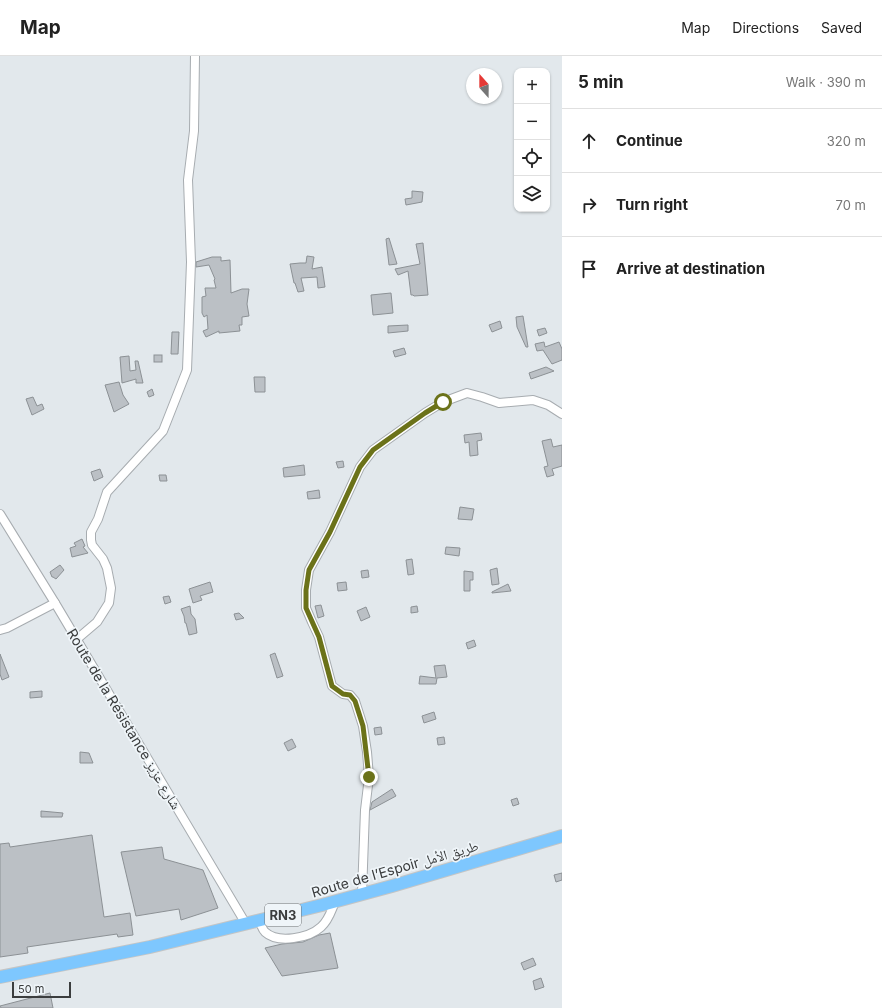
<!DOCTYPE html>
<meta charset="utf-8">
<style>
:root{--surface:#fff;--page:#f6f6f6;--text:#222;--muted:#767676;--line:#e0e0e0}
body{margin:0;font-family:Inter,"Noto Naskh Arabic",sans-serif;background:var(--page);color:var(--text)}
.controls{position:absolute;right:12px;top:12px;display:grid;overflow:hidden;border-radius:8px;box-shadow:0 1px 3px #0004}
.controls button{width:36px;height:36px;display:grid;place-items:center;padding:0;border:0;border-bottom:1px solid var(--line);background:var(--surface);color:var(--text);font:20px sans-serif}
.compass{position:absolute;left:466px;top:12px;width:36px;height:36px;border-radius:50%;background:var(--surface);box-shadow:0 1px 3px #0004;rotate:339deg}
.scale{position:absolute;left:12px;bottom:10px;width:59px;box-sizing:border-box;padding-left:4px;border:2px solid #3b3d3e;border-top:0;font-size:11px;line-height:14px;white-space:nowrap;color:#3b3d3e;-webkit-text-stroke:3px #eff5f9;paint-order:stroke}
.stop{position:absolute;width:12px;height:12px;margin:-9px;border:3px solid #6b7219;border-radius:50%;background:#fff}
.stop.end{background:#6b7219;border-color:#fff;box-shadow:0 1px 4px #0008}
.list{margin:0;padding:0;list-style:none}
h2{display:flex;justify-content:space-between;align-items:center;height:52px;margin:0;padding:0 16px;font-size:17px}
h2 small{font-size:13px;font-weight:400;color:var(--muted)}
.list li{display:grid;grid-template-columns:26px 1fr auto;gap:12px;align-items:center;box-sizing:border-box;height:64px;padding:0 16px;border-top:1px solid var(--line)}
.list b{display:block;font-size:15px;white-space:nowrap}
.list em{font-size:13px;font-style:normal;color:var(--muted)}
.icon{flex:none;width:22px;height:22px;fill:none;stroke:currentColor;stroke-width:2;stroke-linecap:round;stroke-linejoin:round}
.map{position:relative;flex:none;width:562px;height:952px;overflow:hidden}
header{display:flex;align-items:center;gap:24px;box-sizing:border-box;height:56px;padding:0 20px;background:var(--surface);border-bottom:1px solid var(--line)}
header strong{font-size:19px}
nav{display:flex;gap:22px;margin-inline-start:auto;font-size:14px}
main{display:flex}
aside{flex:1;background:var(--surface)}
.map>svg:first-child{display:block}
.building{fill:#bbc0c5;stroke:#8c9195}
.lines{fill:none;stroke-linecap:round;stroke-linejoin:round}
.minor-casing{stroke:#a7acb0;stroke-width:10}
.highway-casing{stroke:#c4c5c5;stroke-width:14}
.minor{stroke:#fff;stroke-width:8}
.highway{stroke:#7ec7fe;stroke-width:12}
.route{stroke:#6b7219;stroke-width:5}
.labels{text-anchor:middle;stroke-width:3.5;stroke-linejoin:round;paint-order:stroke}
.shield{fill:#eff5f9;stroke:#717476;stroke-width:1}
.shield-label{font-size:13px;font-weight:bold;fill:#3b3d3e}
.street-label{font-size:14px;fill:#3b3d3e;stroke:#eff5f9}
</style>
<header>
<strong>Map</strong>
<nav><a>Map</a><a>Directions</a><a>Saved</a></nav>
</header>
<main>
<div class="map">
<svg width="562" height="952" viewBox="0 0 562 952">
<rect width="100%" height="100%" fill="#e2e8ec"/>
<g class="building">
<path d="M 412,135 L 423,136 L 422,146 L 406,149 L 405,143 L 412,142 Z"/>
<path d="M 389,182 L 397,208 L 389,209 L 386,183 Z"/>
<path d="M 423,187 L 428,239 L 414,240 L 413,239 L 411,239 L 408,215 L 398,219 L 395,213 L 420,208 L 416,188 Z"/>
<path d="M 307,200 L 314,201 L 312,213 L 322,211 L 325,231 L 318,232 L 317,221 L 301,222 L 304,235 L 298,236 L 295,227 L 294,227 L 290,208 L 300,207 L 306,207 Z"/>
<path d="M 212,201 L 221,201 L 221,205 L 230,204 L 231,237 L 242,233 L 249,233 L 247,248 L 249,260 L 242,261 L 242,269 L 239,269 L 240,275 L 219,277 L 219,275 L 206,281 L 203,275 L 208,273 L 207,259 L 204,261 L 202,257 L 202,241 L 206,240 L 205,232 L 216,232 L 214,224 L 215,223 L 209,209 L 196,211 L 196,206 Z"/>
<path d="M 391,237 L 393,257 L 373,259 L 371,239 Z"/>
<path d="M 523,260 L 528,291 L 526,291 L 517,271 L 516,261 Z"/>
<path d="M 500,265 L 502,272 L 492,276 L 489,269 Z"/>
<path d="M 408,269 L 408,275 L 388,277 L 388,270 Z"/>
<path d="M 545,272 L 547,277 L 539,280 L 537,274 Z"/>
<path d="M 172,276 L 179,276 L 178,298 L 171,298 Z"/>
<path d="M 544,286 L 545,291 L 559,286 L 562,293 L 562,304 L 552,308 L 543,294 L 537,295 L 535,288 Z"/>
<path d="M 404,292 L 406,298 L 395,301 L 393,295 Z"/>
<rect x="154" y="299" width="8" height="7"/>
<path d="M 129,300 L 130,315 L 136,314 L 135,305 L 138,305 L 143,327 L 136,327 L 136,323 L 122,327 L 120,301 Z"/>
<path d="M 546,311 L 554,315 L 531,323 L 529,317 Z"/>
<path d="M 254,321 L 265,321 L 265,336 L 255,336 Z"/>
<path d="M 119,326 L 123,339 L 129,348 L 114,356 L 105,329 Z"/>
<path d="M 152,333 L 154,339 L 149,341 L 147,336 Z"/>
<path d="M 33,341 L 37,350 L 42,348 L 44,353 L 32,359 L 26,343 Z"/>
<path d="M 481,377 L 482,384 L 477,385 L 478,399 L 470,400 L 469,386 L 465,387 L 464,379 Z"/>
<path d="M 551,383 L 553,391 L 562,389 L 562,410 L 552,413 L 554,419 L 547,421 L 544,411 L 548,410 L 542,385 Z"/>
<path d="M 343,405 L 344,411 L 338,412 L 336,406 Z"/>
<path d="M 304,409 L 305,419 L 284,421 L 283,412 Z"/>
<path d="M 100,413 L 103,421 L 94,425 L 91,416 Z"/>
<path d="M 159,419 L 166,419 L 167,425 L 160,425 Z"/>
<path d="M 319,434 L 320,442 L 308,443 L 307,436 Z"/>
<path d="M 460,451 L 474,453 L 472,464 L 458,463 Z"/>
<path d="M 82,483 L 85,490 L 83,491 L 88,497 L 72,501 L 70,492 L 76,490 L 74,487 Z"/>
<path d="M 446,491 L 460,492 L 459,500 L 445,498 Z"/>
<path d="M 412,503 L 414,518 L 408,519 L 406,504 Z"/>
<path d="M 60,509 L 64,514 L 56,523 L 53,521 L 52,521 L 50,516 Z"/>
<path d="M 497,512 L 499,528 L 492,529 L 490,514 Z"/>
<path d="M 368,514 L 369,521 L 362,522 L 361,515 Z"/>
<path d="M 464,515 L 473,516 L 473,524 L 470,524 L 470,535 L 464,535 Z"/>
<path d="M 210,526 L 213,536 L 200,540 L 202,544 L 193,547 L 189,533 Z"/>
<path d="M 346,526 L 347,534 L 338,535 L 337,527 Z"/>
<path d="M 508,528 L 511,535 L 492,537 L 492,536 Z"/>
<path d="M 169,540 L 171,546 L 165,548 L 163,541 Z"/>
<path d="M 321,549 L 324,560 L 318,562 L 315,550 Z"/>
<path d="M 190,550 L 191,558 L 195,563 L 197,577 L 189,579 L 186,567 L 185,567 L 184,560 L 181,553 Z"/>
<path d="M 417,550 L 418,556 L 411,557 L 411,551 Z"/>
<path d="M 366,551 L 370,561 L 361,565 L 357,555 Z"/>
<path d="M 239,557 L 244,562 L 236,564 L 234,558 Z"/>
<path d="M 474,584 L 476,590 L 468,593 L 466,587 Z"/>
<path d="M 275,597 L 283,620 L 277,622 L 270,599 Z"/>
<path d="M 0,598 L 9,621 L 2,624 L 0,618 Z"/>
<path d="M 445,609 L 447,621 L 437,622 L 436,628 L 419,628 L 420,620 L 436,622 L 434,610 Z"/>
<path d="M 42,635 L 42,641 L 30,642 L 30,636 Z"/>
<path d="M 434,656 L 436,663 L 424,667 L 422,660 Z"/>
<path d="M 381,671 L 382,678 L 375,679 L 374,672 Z"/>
<path d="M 444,681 L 445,688 L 438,689 L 437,682 Z"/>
<path d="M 292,683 L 296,691 L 288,695 L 284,687 Z"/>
<path d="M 80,696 L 89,697 L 93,707 L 80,707 Z"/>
<path d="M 392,733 L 396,740 L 370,754 L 372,746 Z"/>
<path d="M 517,742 L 519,748 L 513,750 L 511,744 Z"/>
<path d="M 41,755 L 63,757 L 62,761 L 41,761 Z"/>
<path d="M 92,779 L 104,861 L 130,857 L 133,879 L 118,881 L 117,878 L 27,891 L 28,897 L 0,901 L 0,788 L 9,787 L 10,791 Z"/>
<path d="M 162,791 L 164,803 L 203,814 L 218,852 L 181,864 L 179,853 L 136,860 L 121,796 Z"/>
<path d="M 562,817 L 562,824 L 556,826 L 554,819 Z"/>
<path d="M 330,877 L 338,912 L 282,920 L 265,892 L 282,888 L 303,886 L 319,879 Z"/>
<path d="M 533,902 L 536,909 L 524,914 L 521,907 Z"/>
<path d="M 541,922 L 544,931 L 535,934 L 533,925 Z"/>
<path d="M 50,937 L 53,952 L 1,952 L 0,950 Z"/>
</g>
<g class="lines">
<g class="minor-casing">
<g id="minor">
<path d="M 0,458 L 55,547 L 246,868"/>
<path d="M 0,574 L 7,572 L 55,547"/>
<path d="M 77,583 L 97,566 L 109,547 L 111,532 L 107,512 L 103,503 L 92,489 L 91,484 L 91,476 L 98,463 L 107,436 L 163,375 L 187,314 L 191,206 L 188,124 L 194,75 L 195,0"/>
<path d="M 362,838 L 365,754 L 369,721 L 367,696 L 363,670 L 355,645 L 350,639 L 343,638 L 332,630 L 319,581 L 312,566 L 306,552 L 306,534 L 309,514 L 330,476 L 360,411 L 373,394 L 425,357 L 443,346 L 467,337 L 482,341 L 499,347 L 533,344 L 548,349 L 562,358"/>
<path d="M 259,865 C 261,868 262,873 265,876 C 278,888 309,882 321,871 C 329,864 331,855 335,846"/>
</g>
</g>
<g class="highway-casing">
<path id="highway" d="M 0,921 L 150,891 L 322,849 L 392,830 L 562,780"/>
</g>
<use href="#minor" class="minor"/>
<use href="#highway" class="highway"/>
</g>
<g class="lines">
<path class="route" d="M 369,721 L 363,670 L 355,645 L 350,639 L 343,638 L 332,630 L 319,581 L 306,552 L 306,534 L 309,514 L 330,476 L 360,411 L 373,394 L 425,357 L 443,346"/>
</g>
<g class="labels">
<rect class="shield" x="265" y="848" width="36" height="22" rx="3"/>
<g class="shield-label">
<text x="283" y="864">RN3</text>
</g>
<g class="street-label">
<text transform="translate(124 663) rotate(59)" y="5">Route de la Résistance شارع عزيز</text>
<text transform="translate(395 813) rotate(-16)" y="5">Route de l’Espoir طريق الأمل</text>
</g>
</g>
</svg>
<div class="controls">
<button>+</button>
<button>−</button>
<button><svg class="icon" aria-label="locate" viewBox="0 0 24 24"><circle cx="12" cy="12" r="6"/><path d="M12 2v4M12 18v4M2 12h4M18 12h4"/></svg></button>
<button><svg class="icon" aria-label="layers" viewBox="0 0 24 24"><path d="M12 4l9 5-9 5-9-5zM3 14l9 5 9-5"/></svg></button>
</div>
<svg class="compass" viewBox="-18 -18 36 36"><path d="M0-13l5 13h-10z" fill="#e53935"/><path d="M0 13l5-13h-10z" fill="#767676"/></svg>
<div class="scale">50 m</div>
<div class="stop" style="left:443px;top:346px"></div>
<div class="stop end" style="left:369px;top:721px"></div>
</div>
<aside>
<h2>5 min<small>Walk · 390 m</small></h2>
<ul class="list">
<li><svg class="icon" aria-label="ahead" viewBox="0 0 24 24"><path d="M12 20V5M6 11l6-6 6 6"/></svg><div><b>Continue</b></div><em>320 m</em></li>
<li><svg class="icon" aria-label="right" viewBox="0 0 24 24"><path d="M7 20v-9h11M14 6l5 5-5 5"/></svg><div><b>Turn right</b></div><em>70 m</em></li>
<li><svg class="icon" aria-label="arrive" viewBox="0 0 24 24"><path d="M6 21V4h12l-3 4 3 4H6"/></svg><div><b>Arrive at destination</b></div></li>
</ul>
</aside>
</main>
